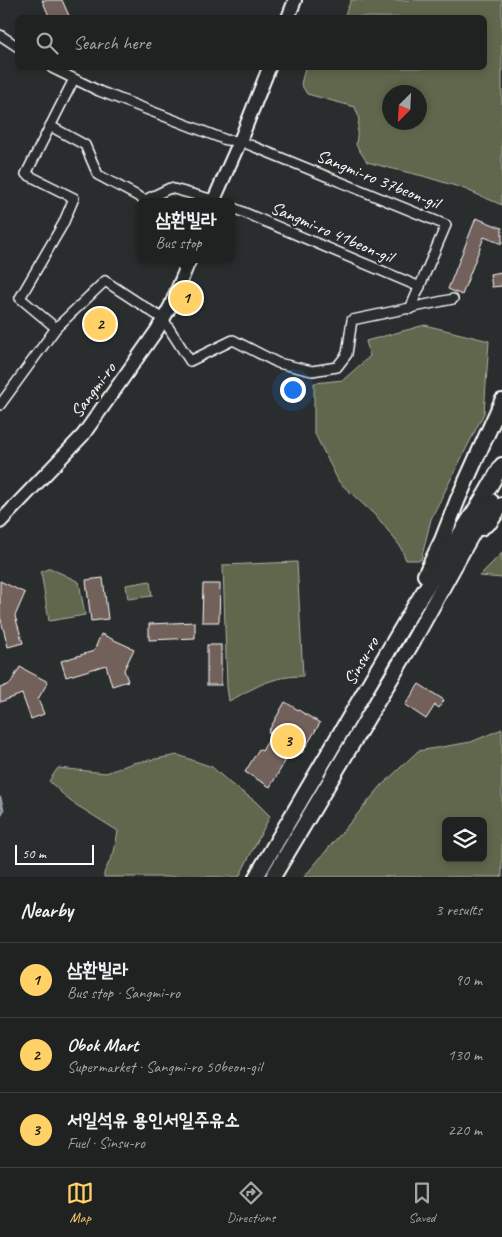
<!DOCTYPE html>
<meta charset="utf-8">
<style>
:root{--surface:#202222;--page:#282a2a;--text:#f1f3f6;--muted:#a2a4a5;--line:#3d3f40;--accent:#ffd166}
body{margin:0;font-family:Caveat,"Poor Story",sans-serif;background:var(--page);color:var(--text)}
.controls{position:absolute;right:15px;bottom:15px;display:grid;overflow:hidden;border-radius:8px;box-shadow:0 2px 8px #0003}
.controls button{width:45px;height:45px;display:grid;place-items:center;padding:0;border:0;border-bottom:1px solid var(--line);background:var(--surface);color:var(--text);font:25px sans-serif}
.compass{position:absolute;left:382px;top:85px;width:45px;height:45px;border-radius:50%;background:var(--surface);box-shadow:0 2px 8px #0003;rotate:204deg}
.scale{position:absolute;left:15px;bottom:12px;width:79px;box-sizing:border-box;padding-left:5px;border:2px solid #fff;border-top:0;font-size:14px;line-height:18px;white-space:nowrap;color:#fff;-webkit-text-stroke:4px #2a2d2e;paint-order:stroke}
.you{position:absolute;left:292px;top:389px;width:18px;height:18px;margin:-12px;border:4px solid #fff;border-radius:50%;background:#1a73e8;box-shadow:0 0 0 8px #1a73e833}
.badge{display:grid;place-items:center;width:32px;height:32px;border-radius:50%;background:var(--accent);color:#111;font-size:16px;font-weight:700}
.pin{position:absolute;translate:-50% -50%;border:2px solid #fff;box-shadow:0 1px 5px #0006}
.popup{position:absolute;left:137px;top:198px;width:98px;height:65px;box-sizing:border-box;display:grid;place-content:center;border-radius:8px;background:var(--surface);filter:drop-shadow(0 1px 4px #0005);font-size:16px;white-space:nowrap;color:var(--muted)}
.popup b{font-size:19px;color:var(--text)}
.popup::after{content:'';position:absolute;left:50%;top:100%;margin-left:-10px;border:10px solid transparent;border-top-color:var(--surface)}
.list{margin:0;padding:0;list-style:none}
h2{display:flex;justify-content:space-between;align-items:center;height:65px;margin:0;padding:0 20px;font-size:21px}
h2 small{font-size:16px;font-weight:400;color:var(--muted)}
.list li{display:grid;grid-template-columns:32px 1fr auto;gap:15px;align-items:center;box-sizing:border-box;height:75px;padding:0 20px;border-top:1px solid var(--line)}
.list b{display:block;font-size:19px;white-space:nowrap}
.list p{margin:0;font-size:16px;white-space:nowrap;color:var(--muted)}
.list em{font-size:16px;font-style:normal;color:var(--muted)}
.icon{flex:none;width:28px;height:28px;fill:none;stroke:currentColor;stroke-width:2;stroke-linecap:round;stroke-linejoin:round}
.map{position:relative;flex:none;width:502px;height:877px;overflow:hidden}
.search{position:absolute;background:var(--surface);box-shadow:0 2px 8px #0003;left:15px;right:15px;top:15px;height:55px;display:flex;align-items:center;gap:12px;box-sizing:border-box;padding:0 18px;border-radius:8px;color:var(--muted);font-size:19px}
.sheet{height:290px;background:var(--surface)}
nav{display:flex;justify-content:space-around;align-items:center;box-sizing:border-box;height:70px;border-top:1px solid var(--line);background:var(--surface);font-size:14px;color:var(--muted)}
nav a{display:grid;justify-items:center;gap:2px}
nav .on{color:var(--accent)}
.map>svg:first-child{display:block}
.green{fill:#5e674e;stroke:#aeb3a6;fill-rule:evenodd}
.lines{fill:none;stroke-linecap:round;stroke-linejoin:round}
.stream{stroke:#98a3ad;stroke-width:3}
.building{fill:#72615a;stroke:#fff}
.street-casing{stroke:#fff;stroke-width:12}
.secondary-casing{stroke:#fff;stroke-width:16}
.primary-casing{stroke:#fff;stroke-width:18}
.street{stroke:#2a2d2e;stroke-width:9}
.secondary{stroke:#2a2d2e;stroke-width:12}
.primary{stroke:#2a2d2e;stroke-width:14}
.labels{text-anchor:middle;stroke-width:5;stroke-linejoin:round;paint-order:stroke}
.street-label{font-size:18px;fill:#fff;stroke:#2a2d2e}
</style>
<div class="map">
<svg width="502" height="877" viewBox="0 0 502 877">
<rect width="100%" height="100%" fill="#2a2d2e"/>
<filter id="ink" filterUnits="userSpaceOnUse"><feTurbulence type="fractalNoise" baseFrequency=".02" numOctaves="2"/><feDisplacementMap in="SourceGraphic" scale="10" xChannelSelector="R" yChannelSelector="G"/><feConvolveMatrix kernelMatrix="1 2 1 2 8 2 1 2 1" color-interpolation-filters="sRGB"/></filter>
<g filter="url(#ink)">
<g class="green">
<path d="M 351,0 L 502,0 L 502,205 L 462,188 L 423,176 L 393,169 L 367,162 L 356,145 L 359,118 L 355,107 L 307,94 L 301,84 L 305,68 L 484,68 L 484,18 L 344,17 ZM 390,92 L 420,92 L 420,122 L 390,122 Z"/>
<path d="M 425,325 L 489,341 L 484,413 L 431,519 L 421,560 L 406,560 L 400,546 L 378,518 L 339,482 L 314,432 L 314,383 L 343,380 L 370,356 L 366,341 Z"/>
<path d="M 502,553 L 502,578 L 479,576 Z"/>
<path d="M 297,562 L 303,676 C 285,676 269,680 254,688 C 245,692 238,697 229,701 L 227,687 L 223,565 Z"/>
<path d="M 50,568 L 79,582 L 85,615 L 49,621 L 41,572 Z"/>
<path d="M 150,581 L 152,596 L 128,599 L 126,585 Z"/>
<path d="M 502,729 L 502,877 L 304,877 L 382,785 L 418,751 L 471,742 ZM 446,821 L 483,821 L 483,858 L 446,858 Z"/>
<path d="M 178,755 L 212,767 L 231,784 L 255,801 L 270,816 L 239,877 L 104,877 L 104,873 L 114,852 L 118,831 L 70,801 L 49,781 L 58,768 L 106,773 L 133,763 Z"/>
</g>
<g class="lines">
<path class="stream" d="M 0,798 L 3,810 L 0,816"/>
</g>
<g class="building">
<path d="M 42,0 L 62,0 L 70,18 L 50,18 Z"/>
<path d="M 476,218 L 502,228 L 502,244 L 484,237 L 462,295 L 448,289 Z"/>
<path d="M 502,272 L 502,286 L 492,287 L 490,274 Z"/>
<path d="M 103,578 L 108,619 L 91,621 L 86,580 Z"/>
<path d="M 0,581 L 25,593 L 15,616 L 23,643 L 8,647 L 0,616 Z"/>
<path d="M 203,584 L 220,584 L 219,622 L 202,622 Z"/>
<path d="M 195,622 L 195,638 L 149,640 L 149,624 Z"/>
<path d="M 101,634 L 134,649 L 124,670 L 128,681 L 112,686 L 106,665 L 66,677 L 61,661 L 94,651 Z"/>
<rect x="207" y="645" width="14" height="40"/>
<path d="M 20,667 L 48,682 L 38,699 L 44,714 L 31,719 L 22,694 L 0,702 L 0,688 L 10,684 Z"/>
<path d="M 419,684 L 444,700 L 439,708 L 435,705 L 426,719 L 405,705 Z"/>
<path d="M 285,702 L 320,723 L 302,753 L 293,748 L 270,787 L 245,772 L 259,749 L 262,751 L 272,734 L 268,732 Z"/>
</g>
<g class="lines">
<g class="street-casing">
<g id="street">
<path d="M 0,35 L 18,47"/>
<path d="M 52,68 L 99,91 L 226,140 L 240,141 L 446,225 L 410,309"/>
<path d="M 50,126 L 85,145 L 98,175 L 145,200 L 170,188 L 218,201"/>
<path d="M 231,207 L 420,287"/>
<path d="M 56,328 L 20,298 L 63,224 L 74,198 L 26,174 L 74,79"/>
<path d="M 0,405 L 56,328 L 105,281 L 163,319 L 190,361 L 233,340 L 278,363 L 312,371 L 337,367 L 347,354 L 352,320 L 453,299"/>
</g>
</g>
<g class="secondary-casing">
<g id="secondary">
<path d="M 288,18 L 295,0"/>
<path d="M 213,202 L 240,141 L 269,68"/>
<path d="M 0,522 L 83,435 L 157,330 L 170,307 L 190,259"/>
</g>
</g>
<g class="primary-casing">
<g id="primary">
<path d="M 481,528 L 490,522 L 502,505"/>
<path d="M 425,575 L 442,540 L 458,499 L 502,401"/>
<path d="M 256,877 L 414,607 L 486,493 L 502,465"/>
<path d="M 273,877 L 412,643 L 466,545 L 491,501"/>
</g>
</g>
<use href="#street" class="street"/>
<use href="#secondary" class="secondary"/>
<use href="#primary" class="primary"/>
</g>
</g>
<g class="labels">
<g class="street-label">
<text transform="translate(378 179) rotate(22)" y="6">Sangmi-ro 37beon-gil</text>
<text transform="translate(332 232) rotate(23)" y="6">Sangmi-ro 41beon-gil</text>
<text transform="translate(93 390) rotate(-54)" y="6">Sangmi-ro</text>
<text transform="translate(361 661) rotate(-60)" y="6">Sinsu-ro</text>
</g>
</g>
</svg>
<div class="controls">
<button><svg class="icon" aria-label="layers" viewBox="0 0 24 24"><path d="M12 4l9 5-9 5-9-5zM3 14l9 5 9-5"/></svg></button>
</div>
<svg class="compass" viewBox="-18 -18 36 36"><path d="M0-13l5 13h-10z" fill="#e53935"/><path d="M0 13l5-13h-10z" fill="#a2a4a5"/></svg>
<div class="scale">50 m</div>
<div class="you"></div>
<div class="pin badge" style="left:186px;top:298px">1</div>
<div class="popup"><b>삼환빌라</b>Bus stop</div>
<div class="pin badge" style="left:100px;top:324px">2</div>
<div class="pin badge" style="left:288px;top:741px">3</div>
<div class="search"><svg class="icon" aria-label="search" viewBox="0 0 24 24"><circle cx="10" cy="10" r="6"/><path d="M15 15l6 6"/></svg>Search here</div>
</div>
<section class="sheet">
<h2>Nearby<small>3 results</small></h2>
<ul class="list">
<li><span class="badge">1</span><div><b>삼환빌라</b><p>Bus stop · Sangmi-ro</p></div><em>90 m</em></li>
<li><span class="badge">2</span><div><b>Obok Mart</b><p>Supermarket · Sangmi-ro 50beon-gil</p></div><em>130 m</em></li>
<li><span class="badge">3</span><div><b>서일석유 용인서일주유소</b><p>Fuel · Sinsu-ro</p></div><em>220 m</em></li>
</ul>
</section>
<nav>
<a class="on"><svg class="icon" aria-label="map" viewBox="0 0 24 24"><path d="M3 6l6-2 6 2 6-2v14l-6 2-6-2-6 2zM9 4v14M15 6v14"/></svg>Map</a>
<a><svg class="icon" aria-label="directions" viewBox="0 0 24 24"><path d="M12 3l9 9-9 9-9-9zM9 14v-3h6M13 9l2 2-2 2"/></svg>Directions</a>
<a><svg class="icon" aria-label="saved" viewBox="0 0 24 24"><path d="M7 4h10v16l-5-4-5 4z"/></svg>Saved</a>
</nav>
